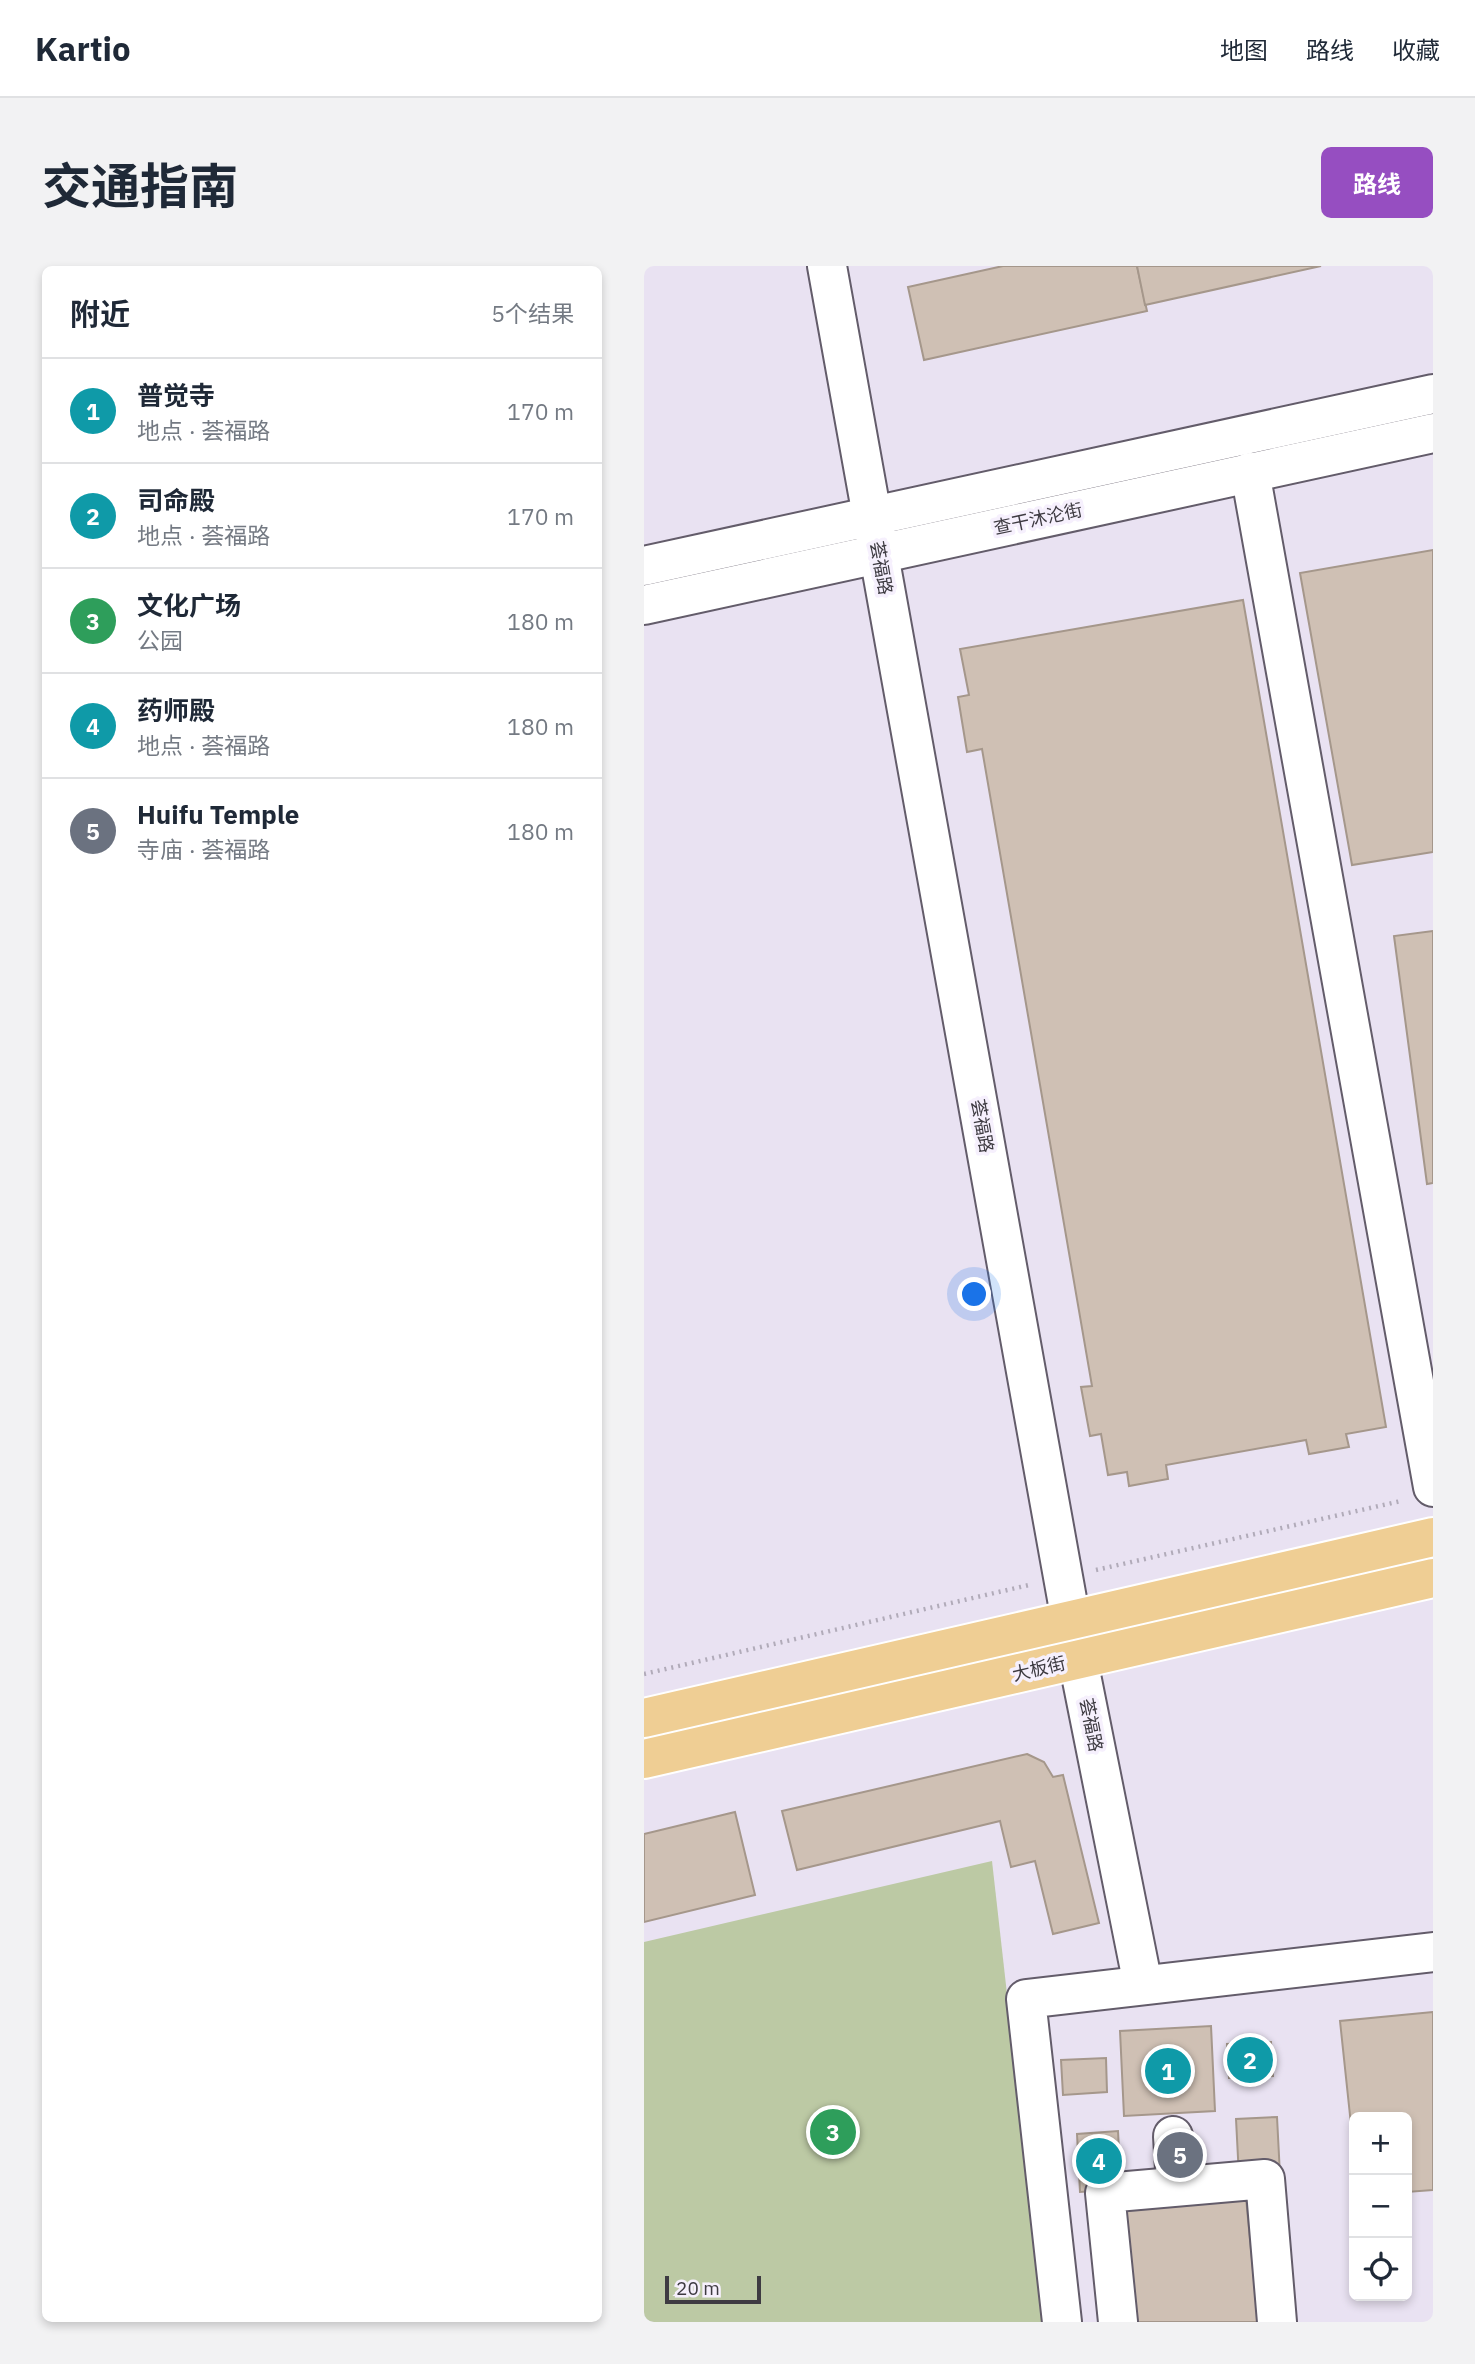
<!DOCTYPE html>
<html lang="zh">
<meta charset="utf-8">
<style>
:root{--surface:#fff;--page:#f2f2f3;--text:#1f2937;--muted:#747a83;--line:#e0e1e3;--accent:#964ec1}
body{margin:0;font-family:"IBM Plex Sans","Noto Sans SC",sans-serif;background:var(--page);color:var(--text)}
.controls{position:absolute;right:21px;bottom:21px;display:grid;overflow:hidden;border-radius:10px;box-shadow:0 4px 10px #0003}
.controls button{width:63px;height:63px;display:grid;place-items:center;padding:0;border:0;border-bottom:2px solid var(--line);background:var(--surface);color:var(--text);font:35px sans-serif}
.scale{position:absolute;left:21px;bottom:18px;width:96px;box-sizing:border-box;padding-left:7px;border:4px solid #3e3b42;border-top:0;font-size:19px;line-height:24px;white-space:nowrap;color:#3e3b42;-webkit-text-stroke:5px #f6f0fd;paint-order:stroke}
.you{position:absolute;left:331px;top:1029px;width:24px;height:24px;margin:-18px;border:5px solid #fff;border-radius:50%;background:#1a73e8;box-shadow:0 0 0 10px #1a73e833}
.badge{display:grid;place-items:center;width:46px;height:46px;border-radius:50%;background:var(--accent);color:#fff;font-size:23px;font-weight:700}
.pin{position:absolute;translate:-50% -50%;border:4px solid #fff;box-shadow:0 2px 7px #0006}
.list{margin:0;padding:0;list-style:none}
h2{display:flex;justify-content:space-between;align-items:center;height:91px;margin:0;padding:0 28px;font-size:30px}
h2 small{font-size:23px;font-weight:400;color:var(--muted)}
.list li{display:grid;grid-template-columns:46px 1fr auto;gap:21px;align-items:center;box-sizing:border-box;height:105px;padding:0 28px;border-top:2px solid var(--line)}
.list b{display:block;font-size:26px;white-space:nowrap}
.list p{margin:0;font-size:23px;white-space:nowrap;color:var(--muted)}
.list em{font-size:23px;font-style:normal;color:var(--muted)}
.icon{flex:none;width:38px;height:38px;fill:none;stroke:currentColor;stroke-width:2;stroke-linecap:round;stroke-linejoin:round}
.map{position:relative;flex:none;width:789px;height:2056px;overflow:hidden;border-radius:10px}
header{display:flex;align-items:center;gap:42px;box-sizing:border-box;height:98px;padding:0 35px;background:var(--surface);border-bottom:2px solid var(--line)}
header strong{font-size:33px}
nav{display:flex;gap:38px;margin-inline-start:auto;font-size:24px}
.intro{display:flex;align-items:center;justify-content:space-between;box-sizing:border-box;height:168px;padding:0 42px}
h1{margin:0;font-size:49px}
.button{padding:18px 32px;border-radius:10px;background:var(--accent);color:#fff;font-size:24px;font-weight:700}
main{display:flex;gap:42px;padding:0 42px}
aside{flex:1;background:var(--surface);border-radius:10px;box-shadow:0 4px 10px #0003}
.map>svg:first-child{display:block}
.park{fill:#bcc9a4}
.building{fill:#cfc0b4;stroke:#a5978b;stroke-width:2}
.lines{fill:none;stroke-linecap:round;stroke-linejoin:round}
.minor-casing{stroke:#635c6a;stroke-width:42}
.major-casing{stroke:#fff;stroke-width:42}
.path{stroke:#b1abb9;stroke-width:4.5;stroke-dasharray:2 5;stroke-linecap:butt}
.minor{stroke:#fff;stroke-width:38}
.major{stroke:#efce94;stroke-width:38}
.labels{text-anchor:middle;stroke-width:7;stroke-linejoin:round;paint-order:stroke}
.street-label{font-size:18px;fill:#3e3b42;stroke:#f6f0fd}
</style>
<header>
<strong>Kartio</strong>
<nav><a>地图</a><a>路线</a><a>收藏</a></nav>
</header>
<div class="intro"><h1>交通指南</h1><a class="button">路线</a></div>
<main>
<aside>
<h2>附近<small>5个结果</small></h2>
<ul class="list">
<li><span class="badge" style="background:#0f9aa8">1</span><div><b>普觉寺</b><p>地点 · 荟福路</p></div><em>170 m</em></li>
<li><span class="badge" style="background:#0f9aa8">2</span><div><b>司命殿</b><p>地点 · 荟福路</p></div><em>170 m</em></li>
<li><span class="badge" style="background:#2e9e5b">3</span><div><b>文化广场</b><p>公园</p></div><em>180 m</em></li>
<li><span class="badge" style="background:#0f9aa8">4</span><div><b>药师殿</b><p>地点 · 荟福路</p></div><em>180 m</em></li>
<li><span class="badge" style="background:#6b7280">5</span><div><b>Huifu Temple</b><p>寺庙 · 荟福路</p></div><em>180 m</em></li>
</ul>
</aside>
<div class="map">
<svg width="789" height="2056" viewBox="0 0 789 2056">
<rect width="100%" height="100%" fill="#e9e2f2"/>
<path class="park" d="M 348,1595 L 400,2056 L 0,2056 L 0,1676 Z"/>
<g class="building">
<path d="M 359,0 L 493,0 L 503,45 L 280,94 L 264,21 Z"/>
<path d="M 493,0 L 677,0 L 501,39 Z"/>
<path d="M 789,284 L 789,586 L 708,599 L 656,307 Z"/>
<path d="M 599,334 L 742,1161 L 702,1168 L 705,1181 L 665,1188 L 662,1174 L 522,1199 L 524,1213 L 485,1220 L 483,1206 L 464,1209 L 457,1168 L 446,1170 L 437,1121 L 448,1120 L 338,483 L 323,486 L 314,431 L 325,429 L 316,383 Z"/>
<path d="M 789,665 L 789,917 L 783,918 L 750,670 Z"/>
<path d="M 383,1488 L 400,1496 L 409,1511 L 419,1509 L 455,1657 L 409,1668 L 391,1595 L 367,1601 L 356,1555 L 153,1604 L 138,1545 Z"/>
<path d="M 91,1546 L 111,1629 L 0,1656 L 0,1568 Z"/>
<path d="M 789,1746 L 789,1924 L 763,1926 L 763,1851 L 710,1851 L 710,1887 L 696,1755 Z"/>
<path d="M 567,1760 L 571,1845 L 480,1850 L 476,1765 Z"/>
<path d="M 627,1776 L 629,1810 L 585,1812 L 583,1778 Z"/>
<path d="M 462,1792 L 463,1826 L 419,1829 L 417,1794 Z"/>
<path d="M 633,1851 L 636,1909 L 595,1911 L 592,1853 Z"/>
<path d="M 474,1865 L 477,1923 L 436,1926 L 433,1868 Z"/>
<path d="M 602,1932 L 614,2056 L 487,2056 L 477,1943 Z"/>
</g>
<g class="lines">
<g class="minor-casing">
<g id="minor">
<path d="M 183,0 L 434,1394 L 499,1719"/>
<path d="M 606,206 L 789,1221"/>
<path d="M 0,300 L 789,128"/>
<path d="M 0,339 L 789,167"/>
<path d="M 529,1870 L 532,1920"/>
<path d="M 418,2056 L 382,1733 L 789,1686"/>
<path d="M 474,2056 L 461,1927 L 621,1913 L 633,2056"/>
</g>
</g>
<g class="major-casing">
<g id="major">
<path d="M 0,1452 L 789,1271"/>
<path d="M 0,1493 L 789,1312"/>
</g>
</g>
<g class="path">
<path d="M 452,1304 L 757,1235"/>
<path d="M 0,1408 L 385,1319"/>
</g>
<use href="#minor" class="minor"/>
<use href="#major" class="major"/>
</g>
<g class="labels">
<g class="street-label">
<text transform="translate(394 253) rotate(-12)" y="6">查干沐沦街</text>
<text transform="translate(237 302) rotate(80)" y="6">荟福路</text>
<text transform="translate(338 860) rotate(80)" y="6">荟福路</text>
<text transform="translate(395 1403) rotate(-13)" y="6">大板街</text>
<text transform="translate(447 1459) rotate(79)" y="6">荟福路</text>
</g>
</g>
</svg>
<div class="controls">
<button>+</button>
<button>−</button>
<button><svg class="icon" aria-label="locate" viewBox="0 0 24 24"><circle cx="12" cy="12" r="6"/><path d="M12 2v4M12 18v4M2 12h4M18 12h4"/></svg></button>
</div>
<div class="scale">20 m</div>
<div class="you"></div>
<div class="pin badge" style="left:524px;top:1805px;background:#0f9aa8">1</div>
<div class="pin badge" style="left:606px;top:1794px;background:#0f9aa8">2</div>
<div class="pin badge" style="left:189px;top:1866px;background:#2e9e5b">3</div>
<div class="pin badge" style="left:455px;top:1895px;background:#0f9aa8">4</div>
<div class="pin badge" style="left:536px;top:1889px;background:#6b7280">5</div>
</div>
</main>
